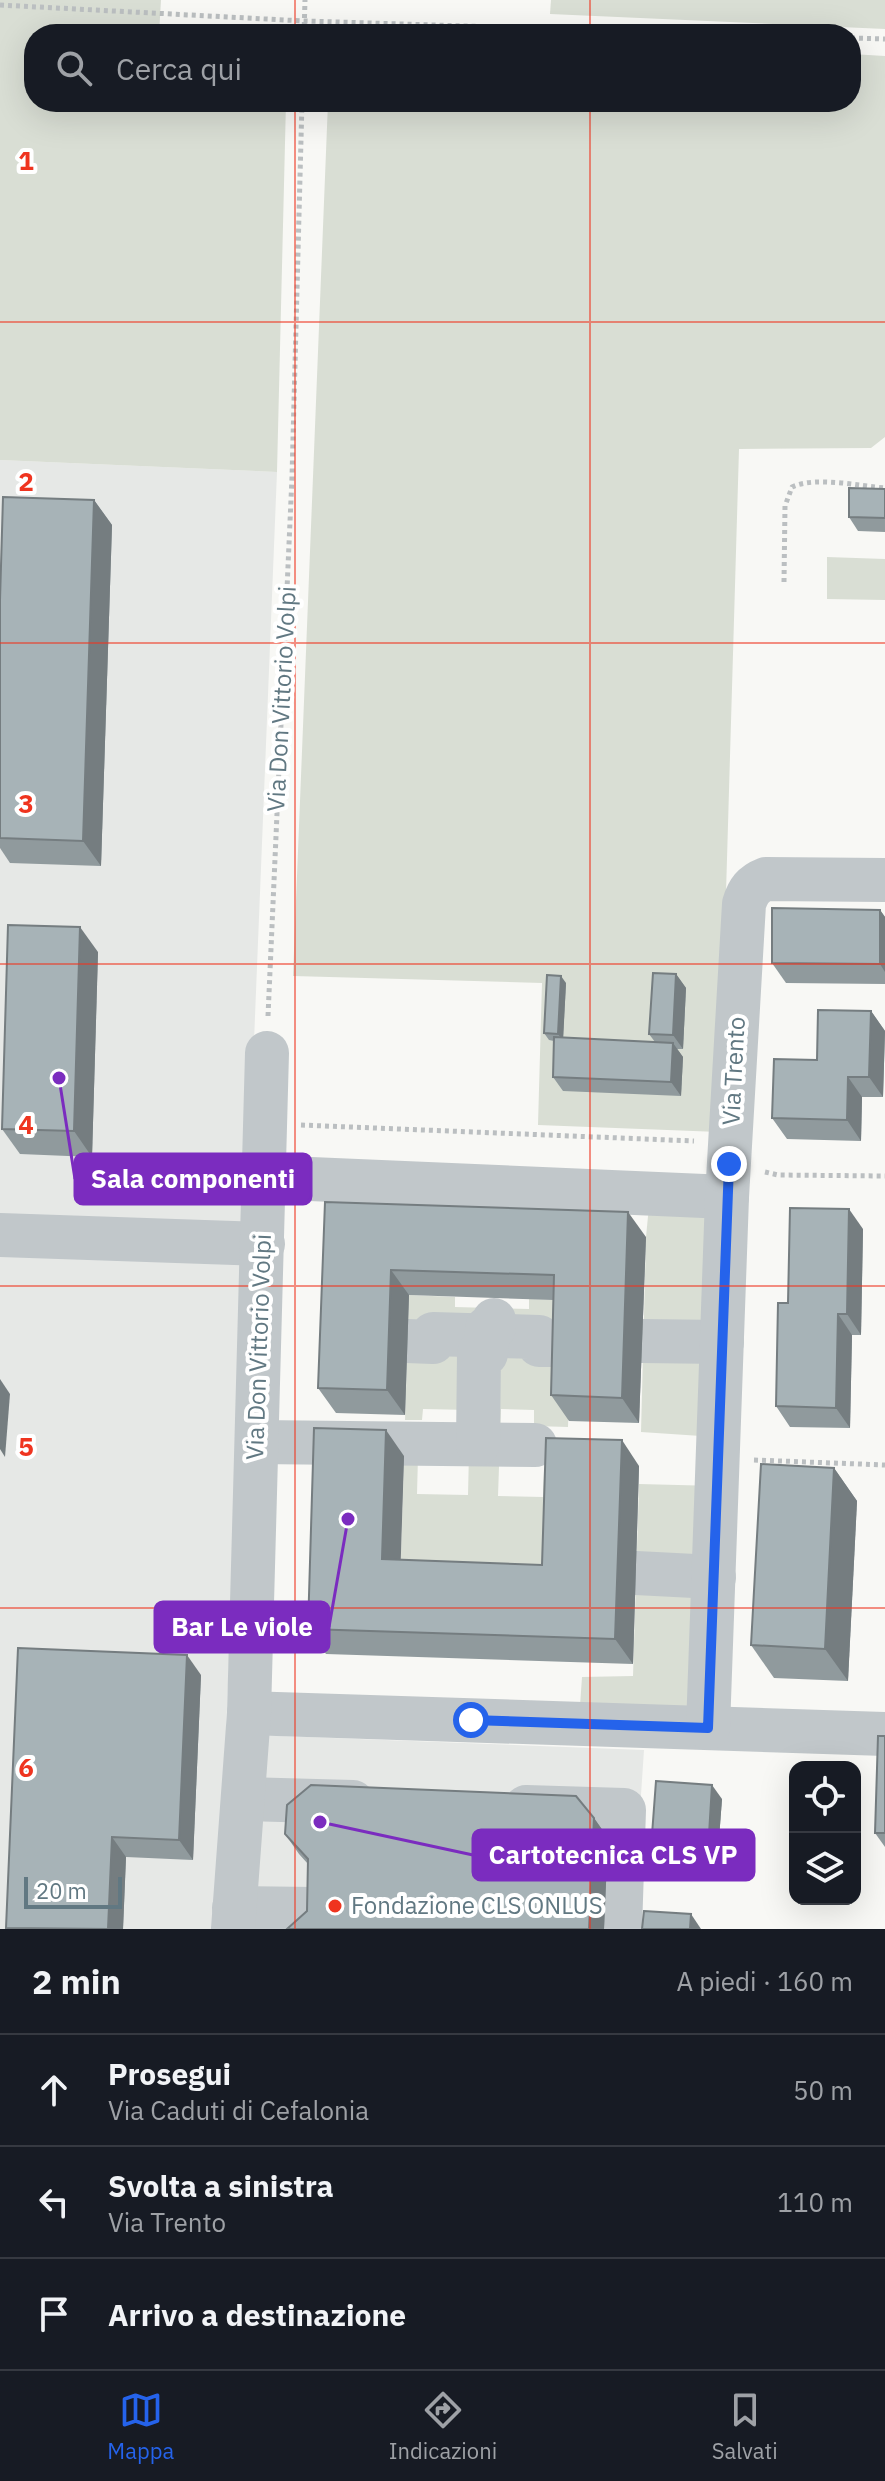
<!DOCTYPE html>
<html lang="it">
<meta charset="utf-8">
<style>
:root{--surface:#171b24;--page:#20242c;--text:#f1f3f6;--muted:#9ea1a6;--line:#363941;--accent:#2563eb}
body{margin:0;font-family:"IBM Plex Sans",sans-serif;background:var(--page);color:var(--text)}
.controls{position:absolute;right:24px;bottom:24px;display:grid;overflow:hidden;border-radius:16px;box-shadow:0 8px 32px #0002}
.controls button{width:72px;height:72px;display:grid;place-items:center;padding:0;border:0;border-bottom:2px solid var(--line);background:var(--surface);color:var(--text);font:40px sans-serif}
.scale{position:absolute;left:24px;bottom:20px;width:98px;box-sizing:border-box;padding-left:8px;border:4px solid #617882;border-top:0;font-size:22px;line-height:28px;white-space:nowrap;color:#617882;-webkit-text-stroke:6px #fff;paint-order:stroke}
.stop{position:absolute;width:24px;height:24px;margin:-18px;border:6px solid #2563eb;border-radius:50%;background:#fff}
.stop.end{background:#2563eb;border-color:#fff;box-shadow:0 2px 8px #0008}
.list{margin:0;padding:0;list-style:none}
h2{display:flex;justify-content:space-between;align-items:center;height:104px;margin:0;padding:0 32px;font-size:34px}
h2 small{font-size:26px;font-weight:400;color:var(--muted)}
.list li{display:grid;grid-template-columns:52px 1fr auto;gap:24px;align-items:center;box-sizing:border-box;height:112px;padding:0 32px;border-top:2px solid var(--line)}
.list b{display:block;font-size:30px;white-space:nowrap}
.list p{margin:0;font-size:26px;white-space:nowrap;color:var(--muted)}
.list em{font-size:26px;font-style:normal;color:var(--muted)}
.icon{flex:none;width:44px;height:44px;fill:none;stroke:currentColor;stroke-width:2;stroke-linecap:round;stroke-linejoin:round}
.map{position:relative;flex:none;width:885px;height:1929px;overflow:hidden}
.search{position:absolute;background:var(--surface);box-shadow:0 8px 32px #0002;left:24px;right:24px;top:24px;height:88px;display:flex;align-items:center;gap:20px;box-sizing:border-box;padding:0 28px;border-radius:32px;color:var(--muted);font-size:30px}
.sheet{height:440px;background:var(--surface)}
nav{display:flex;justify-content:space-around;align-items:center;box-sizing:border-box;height:112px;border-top:2px solid var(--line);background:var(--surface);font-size:22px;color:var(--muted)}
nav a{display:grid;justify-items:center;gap:4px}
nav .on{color:var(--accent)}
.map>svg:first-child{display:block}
.built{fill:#e6e8e6}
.green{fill:#d9ded4}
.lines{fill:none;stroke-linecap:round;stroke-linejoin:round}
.path{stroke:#bbbfc1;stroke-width:5;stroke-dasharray:4 4;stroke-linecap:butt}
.minor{stroke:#c1c7ca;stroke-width:44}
.wall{fill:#909a9d}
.shaded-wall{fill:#757d80}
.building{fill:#a7b3b7;stroke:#757d80;stroke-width:2}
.route{stroke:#2563eb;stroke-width:10}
.grid{fill:none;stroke:#ef341f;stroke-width:2;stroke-opacity:0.55}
.poi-dot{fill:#ef341f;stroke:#fff;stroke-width:3}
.labels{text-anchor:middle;stroke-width:8;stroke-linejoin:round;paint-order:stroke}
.street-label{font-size:24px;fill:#617882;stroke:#fff}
.poi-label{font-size:24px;fill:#617882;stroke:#fff;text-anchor:start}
.grid-label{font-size:26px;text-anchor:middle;font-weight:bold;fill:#ef341f;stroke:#fff;stroke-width:8;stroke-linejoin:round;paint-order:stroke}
.leader{fill:none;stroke:#7b2cbf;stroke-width:3}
.callout-dot{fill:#7b2cbf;stroke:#fff;stroke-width:3}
.callout{fill:#7b2cbf;stroke:#7b2cbf;stroke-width:3}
.callout-label{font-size:26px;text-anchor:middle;font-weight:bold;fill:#fff}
</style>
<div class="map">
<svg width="885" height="1929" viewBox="0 0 885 1929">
<rect width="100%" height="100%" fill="#f8f8f5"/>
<path class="built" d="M 0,460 L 277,472 L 226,1734 L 644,1750 L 632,1929 L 0,1929 Z"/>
<g class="green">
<path d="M 0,0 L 161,0 L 159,34 L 34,34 L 34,102 L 286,102 L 277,472 L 0,460 Z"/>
<path d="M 551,0 L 885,0 L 885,29 L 550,14 Z"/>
<path d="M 851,54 L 885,56 L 885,437 L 871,448 L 739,449 L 719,1132 L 538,1125 L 542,983 L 293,976 L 328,102 L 851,102 Z"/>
<path d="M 827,557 L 885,559 L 885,600 L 827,599 Z"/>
<path d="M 649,1206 L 708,1208 L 701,1436 L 641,1432 L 646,1237 Z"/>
<path d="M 409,1295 L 455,1297 L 455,1307 L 529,1309 L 529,1299 L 572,1300 L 568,1427 L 534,1426 L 534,1410 L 501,1409 L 498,1496 L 543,1497 L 544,1471 L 564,1472 L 560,1590 L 400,1585 L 404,1456 L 418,1456 L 417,1494 L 468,1495 L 470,1410 L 423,1409 L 422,1420 L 405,1420 Z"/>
<path d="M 639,1484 L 717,1486 L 709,1707 L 580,1706 L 582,1677 L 633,1676 Z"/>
</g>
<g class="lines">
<g class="path">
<path d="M 0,5 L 304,21 L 727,34"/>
<path d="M 304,34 L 305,0"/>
<path d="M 851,38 L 885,39"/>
<path d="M 784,582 L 785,506 L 792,487 C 815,476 860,486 885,488"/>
<path d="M 268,1016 L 292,477 L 302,102"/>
<path d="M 301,1125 L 694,1141"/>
<path d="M 765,1172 L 778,1175 L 885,1176"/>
<path d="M 754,1460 L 885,1465"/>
</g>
<g class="minor">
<path d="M 264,1177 L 727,1197"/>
<path d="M 0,1235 L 263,1244"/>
<path d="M 407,1341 L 433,1342 L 433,1334 L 539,1337 L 539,1345 L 570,1345"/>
<path d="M 642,1341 L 722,1342"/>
<path d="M 257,1442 L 535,1445"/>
<path d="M 478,1444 L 479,1353 L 486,1354 L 487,1328 L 494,1328 L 494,1320"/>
<path d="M 636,1573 L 714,1577"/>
<path d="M 249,1713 L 885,1734"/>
<path d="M 708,1728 L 727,1197 L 744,904 C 748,891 753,884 766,879 L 885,880"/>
<path d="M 244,1799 L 353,1802"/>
<path d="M 526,1807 L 624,1810 L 620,1929"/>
<path d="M 234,1908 L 314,1909"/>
<path d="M 233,1929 L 249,1713 L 267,1053"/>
</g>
</g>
<g class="wall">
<path d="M 885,489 L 885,532 L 858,531 L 849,517 Z"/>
<path d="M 94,500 L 112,525 L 101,866 L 10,863 L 0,848 L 0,600 Z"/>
<path d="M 880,910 L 885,917 L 885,984 L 786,983 L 772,963 Z"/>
<path d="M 98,952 L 92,1157 L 20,1154 L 2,1129 Z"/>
<path d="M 676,974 L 686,988 L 683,1049 L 677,1049 L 683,1057 L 681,1096 L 563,1091 L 553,1077 L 554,1041 L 549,1040 L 544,1033 L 566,983 L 563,1038 L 655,1042 L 649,1034 Z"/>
<path d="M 871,1011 L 885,1031 L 883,1097 L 862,1097 L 861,1141 L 787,1139 L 772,1118 L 817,1060 Z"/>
<path d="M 325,1202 L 646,1237 L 639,1423 L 569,1421 L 551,1395 L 553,1300 L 409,1295 L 405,1415 L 336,1413 L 318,1388 Z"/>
<path d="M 863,1229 L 861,1335 L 852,1335 L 850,1428 L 790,1427 L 776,1406 L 788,1303 Z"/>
<path d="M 404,1456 L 400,1560 L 542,1565 L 639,1466 L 633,1664 L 326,1654 L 308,1629 Z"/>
<path d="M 834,1468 L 857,1501 L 848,1681 L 774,1678 L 751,1645 Z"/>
<path d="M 201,1675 L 193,1860 L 126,1857 L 123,1929 L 7,1929 L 6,1928 Z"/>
<path d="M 885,1736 L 885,1847 L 875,1833 Z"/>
<path d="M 722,1799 L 717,1865 L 661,1862 L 651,1848 Z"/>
<path d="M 594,1818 L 608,1838 L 604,1929 L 287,1929 L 307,1911 L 308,1864 L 299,1854 L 285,1834 Z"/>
</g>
<g class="shaded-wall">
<path d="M 94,500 L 112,525 L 101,866 L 83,841 Z"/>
<path d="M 880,910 L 885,917 L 885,972 L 880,964 Z"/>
<path d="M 80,927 L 98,952 L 92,1157 L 74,1131 Z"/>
<path d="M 676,974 L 686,988 L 683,1049 L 673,1035 Z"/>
<path d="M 561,976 L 566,983 L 563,1041 L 558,1034 Z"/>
<path d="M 871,1011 L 885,1031 L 883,1097 L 869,1077 Z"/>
<path d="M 673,1043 L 683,1057 L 681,1096 L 671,1082 Z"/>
<path d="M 848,1077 L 862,1097 L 861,1141 L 847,1120 Z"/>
<path d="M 849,1209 L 863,1229 L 861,1335 L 847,1314 Z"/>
<path d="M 628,1212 L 646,1237 L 639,1423 L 622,1398 Z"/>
<path d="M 391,1270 L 409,1295 L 405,1415 L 387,1390 Z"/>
<path d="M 838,1314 L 852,1335 L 850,1428 L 836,1408 Z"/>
<path d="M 0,1379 L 10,1394 L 5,1457 L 0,1449 Z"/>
<path d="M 386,1430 L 404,1456 L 400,1585 L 382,1559 Z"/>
<path d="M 622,1440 L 639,1466 L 633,1664 L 615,1639 Z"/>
<path d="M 834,1468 L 857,1501 L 848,1681 L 825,1649 Z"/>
<path d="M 187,1655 L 201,1675 L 193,1860 L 179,1840 Z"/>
<path d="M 712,1785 L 722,1799 L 717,1865 L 708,1851 Z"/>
<path d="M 594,1818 L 608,1838 L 604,1929 L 589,1929 Z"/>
<path d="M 112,1837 L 126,1857 L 123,1929 L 108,1929 Z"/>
<path d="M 691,1914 L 701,1929 L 690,1929 Z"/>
</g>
<g class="building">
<path d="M 849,488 L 885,489 L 885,518 L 849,517 Z"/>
<path d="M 3,497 L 94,500 L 83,841 L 0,838 L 0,600 Z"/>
<path d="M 772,908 L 880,910 L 880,964 L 772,963 Z"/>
<path d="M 8,925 L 80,927 L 74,1131 L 2,1129 Z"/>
<path d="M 653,973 L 676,974 L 673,1035 L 649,1034 Z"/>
<path d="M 547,975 L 561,976 L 558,1034 L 544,1033 Z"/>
<path d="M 818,1010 L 871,1011 L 869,1077 L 848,1077 L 847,1120 L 772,1118 L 774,1059 L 817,1060 Z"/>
<path d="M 554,1037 L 673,1043 L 671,1082 L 553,1077 Z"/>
<path d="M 325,1202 L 628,1212 L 622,1398 L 551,1395 L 554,1275 L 391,1270 L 387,1390 L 318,1388 Z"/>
<path d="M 790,1208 L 849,1209 L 847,1314 L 838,1314 L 836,1408 L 776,1406 L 778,1303 L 788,1303 Z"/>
<path d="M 314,1428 L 386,1430 L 382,1559 L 542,1565 L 546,1438 L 622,1440 L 615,1639 L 308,1629 Z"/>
<path d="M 761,1464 L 834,1468 L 825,1649 L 751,1645 Z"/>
<path d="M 18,1648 L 187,1655 L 179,1840 L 112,1837 L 108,1929 L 6,1928 Z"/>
<path d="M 878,1736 L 885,1736 L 885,1833 L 875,1833 Z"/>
<path d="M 656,1781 L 712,1785 L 708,1851 L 651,1848 Z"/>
<path d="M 311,1785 L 576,1796 L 594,1818 L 589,1929 L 287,1929 L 307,1911 L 308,1859 L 285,1834 L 287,1805 Z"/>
<path d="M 644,1911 L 691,1914 L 690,1929 L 642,1929 Z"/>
</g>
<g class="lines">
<path class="route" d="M 471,1720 L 708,1728 L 729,1164"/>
</g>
<path class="grid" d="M 295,0 L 295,34M 590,0 L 590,34M 295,102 L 295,1929M 590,102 L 590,1929M 0,322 L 885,322M 0,643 L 885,643M 0,964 L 885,964M 0,1286 L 885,1286M 0,1608 L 885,1608"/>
<circle class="poi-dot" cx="335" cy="1906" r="8"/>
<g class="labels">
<g class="street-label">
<text transform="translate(282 699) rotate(-87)" y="8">Via Don Vittorio Volpi</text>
<text transform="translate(734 1071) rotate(-87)" y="8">Via Trento</text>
<text transform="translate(259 1347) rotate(-88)" y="8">Via Don Vittorio Volpi</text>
</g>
<g class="poi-label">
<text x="351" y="1914">Fondazione CLS ONLUS</text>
</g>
</g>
<g class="grid-label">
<text x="26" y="170">1</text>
<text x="26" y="491">2</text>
<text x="26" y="813">3</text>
<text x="26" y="1134">4</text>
<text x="26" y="1456">5</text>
<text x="26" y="1777">6</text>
</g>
<path class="leader" d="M59 1078L75 1179M348 1519L329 1627M320 1822L473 1855"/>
<g class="callout-dot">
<circle cx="59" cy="1078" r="8"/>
<circle cx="348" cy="1519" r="8"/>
<circle cx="320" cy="1822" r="8"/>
</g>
<g class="callout">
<rect x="75" y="1154" width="236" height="50" rx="8"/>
<rect x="155" y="1602" width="174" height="50" rx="8"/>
<rect x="473" y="1830" width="281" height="50" rx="8"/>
</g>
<g class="callout-label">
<text x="193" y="1188">Sala componenti</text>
<text x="242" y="1636">Bar Le viole</text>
<text x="613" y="1864">Cartotecnica CLS VP</text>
</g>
</svg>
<div class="controls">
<button><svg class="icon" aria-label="locate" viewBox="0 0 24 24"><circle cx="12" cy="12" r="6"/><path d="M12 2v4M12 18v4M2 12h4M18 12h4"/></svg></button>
<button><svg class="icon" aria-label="layers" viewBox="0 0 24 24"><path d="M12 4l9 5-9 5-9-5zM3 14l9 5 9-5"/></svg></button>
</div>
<div class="scale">20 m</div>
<div class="stop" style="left:471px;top:1720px"></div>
<div class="stop end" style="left:729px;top:1164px"></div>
<div class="search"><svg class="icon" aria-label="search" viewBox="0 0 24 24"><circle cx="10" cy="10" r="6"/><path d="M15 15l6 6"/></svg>Cerca qui</div>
</div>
<section class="sheet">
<h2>2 min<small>A piedi · 160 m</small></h2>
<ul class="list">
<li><svg class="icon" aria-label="ahead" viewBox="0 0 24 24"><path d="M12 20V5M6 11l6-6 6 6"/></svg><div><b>Prosegui</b><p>Via Caduti di Cefalonia</p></div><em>50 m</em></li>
<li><svg class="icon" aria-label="left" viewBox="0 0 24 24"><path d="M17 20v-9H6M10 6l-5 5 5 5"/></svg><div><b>Svolta a sinistra</b><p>Via Trento</p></div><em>110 m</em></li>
<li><svg class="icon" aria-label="arrive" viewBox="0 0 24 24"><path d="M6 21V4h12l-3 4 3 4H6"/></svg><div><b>Arrivo a destinazione</b></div></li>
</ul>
</section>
<nav>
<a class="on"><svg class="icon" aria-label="map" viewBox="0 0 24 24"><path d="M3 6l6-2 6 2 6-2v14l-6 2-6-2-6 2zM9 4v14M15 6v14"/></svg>Mappa</a>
<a><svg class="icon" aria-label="directions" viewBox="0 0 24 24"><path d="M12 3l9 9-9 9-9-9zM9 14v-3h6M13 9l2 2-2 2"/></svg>Indicazioni</a>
<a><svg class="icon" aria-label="saved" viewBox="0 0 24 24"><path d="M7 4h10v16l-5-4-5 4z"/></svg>Salvati</a>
</nav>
